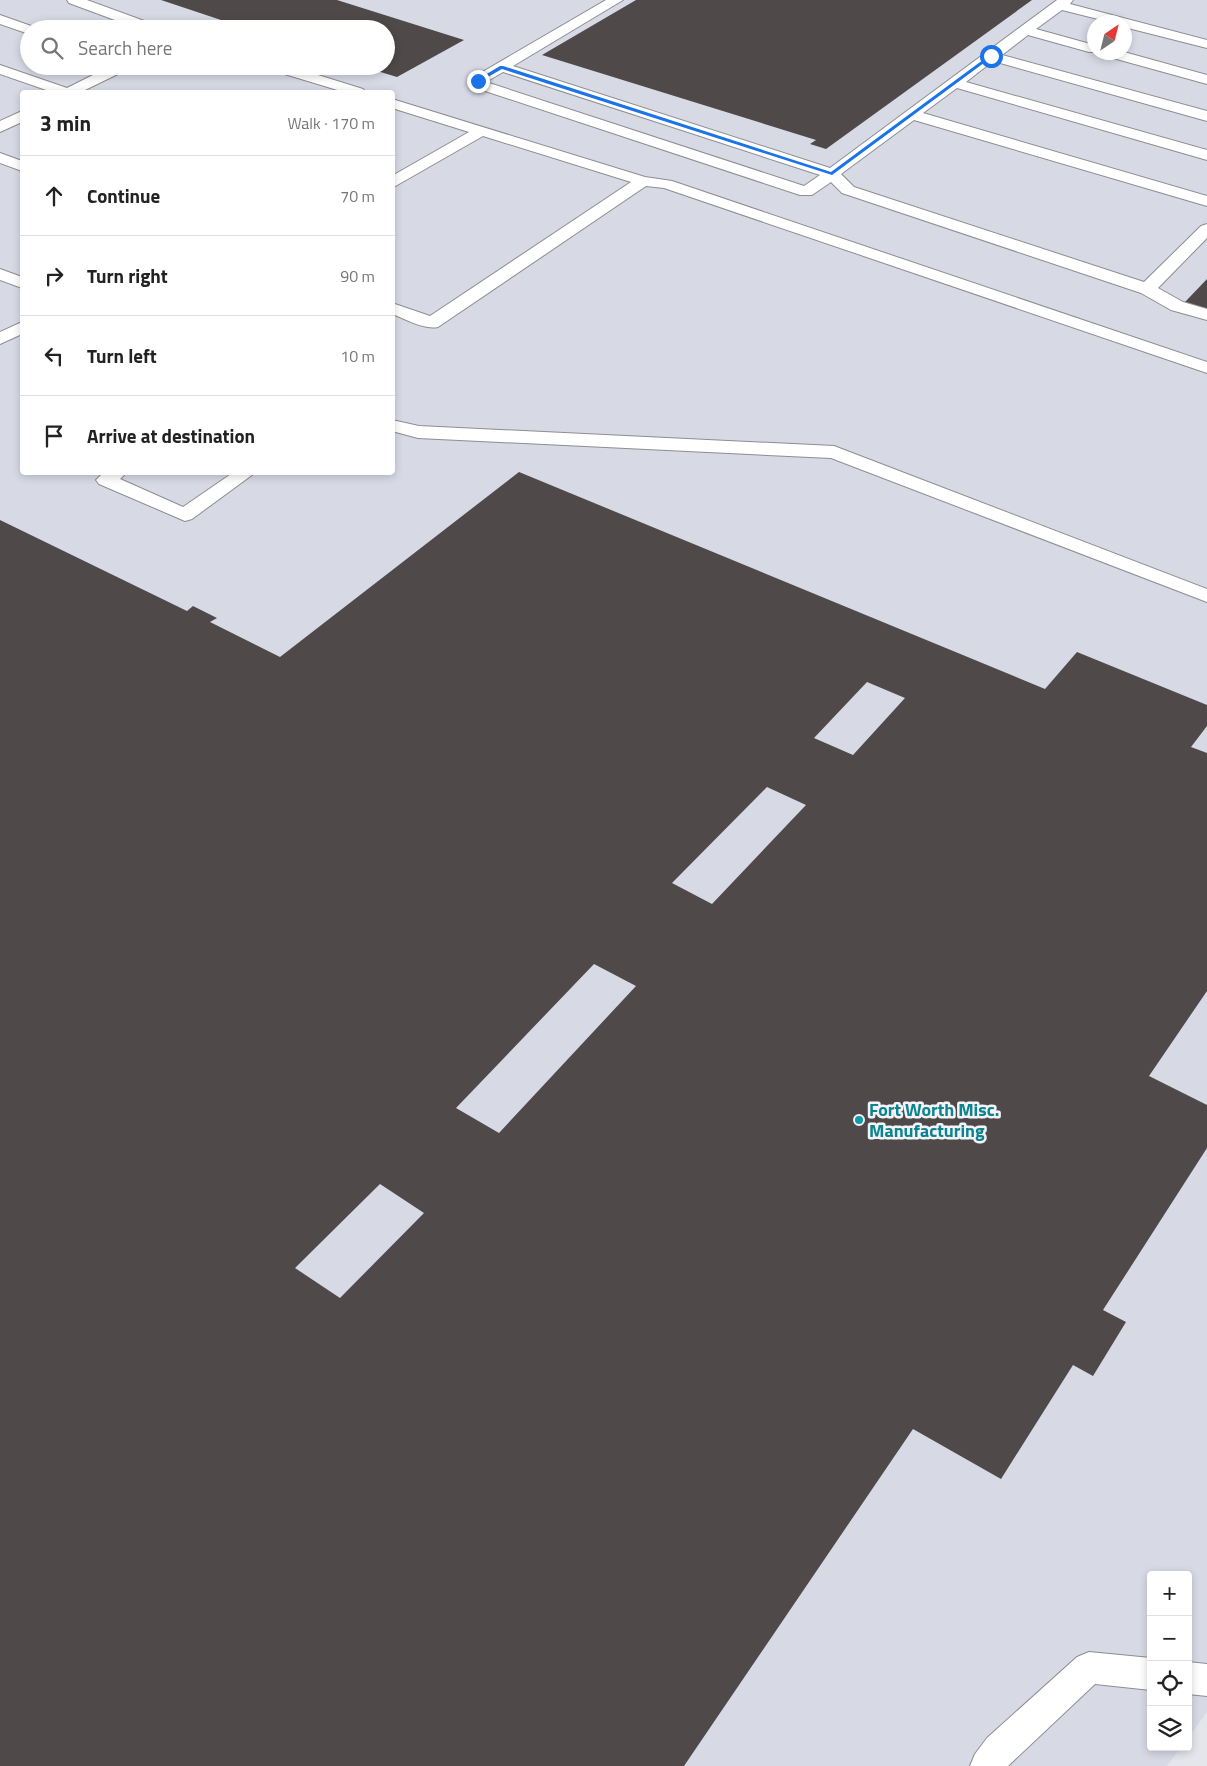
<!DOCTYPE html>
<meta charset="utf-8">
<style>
:root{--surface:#fff;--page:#f2f2f2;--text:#222;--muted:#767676;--line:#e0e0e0}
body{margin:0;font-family:"Titillium Web",sans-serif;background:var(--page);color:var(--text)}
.controls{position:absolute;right:15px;bottom:15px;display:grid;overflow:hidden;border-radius:5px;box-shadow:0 2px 8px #0003}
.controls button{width:45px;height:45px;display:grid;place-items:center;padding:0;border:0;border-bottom:1px solid var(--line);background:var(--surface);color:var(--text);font:25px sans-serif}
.compass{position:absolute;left:1087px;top:15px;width:45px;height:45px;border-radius:50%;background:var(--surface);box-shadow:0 2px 8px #0003;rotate:35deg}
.stop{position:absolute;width:15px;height:15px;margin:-11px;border:4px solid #1a73e8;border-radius:50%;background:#fff}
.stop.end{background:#1a73e8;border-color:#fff;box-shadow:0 1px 5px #0008}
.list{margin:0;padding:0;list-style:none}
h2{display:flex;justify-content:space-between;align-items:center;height:65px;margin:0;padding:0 20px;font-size:21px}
h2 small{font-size:16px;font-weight:400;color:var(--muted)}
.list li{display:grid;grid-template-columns:32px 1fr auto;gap:15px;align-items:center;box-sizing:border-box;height:80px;padding:0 20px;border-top:1px solid var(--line)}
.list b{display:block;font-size:19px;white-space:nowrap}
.list em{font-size:16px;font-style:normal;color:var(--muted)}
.icon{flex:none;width:28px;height:28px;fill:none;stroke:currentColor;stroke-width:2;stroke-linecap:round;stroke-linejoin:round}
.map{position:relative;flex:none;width:1207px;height:1766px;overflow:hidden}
.search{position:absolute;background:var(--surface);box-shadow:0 2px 8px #0003;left:20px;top:20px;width:375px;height:55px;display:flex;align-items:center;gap:12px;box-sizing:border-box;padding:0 18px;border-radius:28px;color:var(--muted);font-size:19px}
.panel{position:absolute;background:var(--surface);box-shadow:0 2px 8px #0003;left:20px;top:90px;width:375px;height:385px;border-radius:5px}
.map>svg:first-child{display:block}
.built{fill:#d7d9e5;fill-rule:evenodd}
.building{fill:#4f4a49;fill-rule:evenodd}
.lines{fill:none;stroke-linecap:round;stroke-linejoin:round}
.service-casing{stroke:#8d8d92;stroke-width:2}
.service{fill:#fff;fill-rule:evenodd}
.route{fill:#1a73e8}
.culture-dot{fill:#0f9aa8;stroke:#f3f3f8;stroke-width:2}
.labels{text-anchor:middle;stroke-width:5;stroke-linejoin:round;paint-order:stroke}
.culture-label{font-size:18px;font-weight:bold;fill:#0d838f;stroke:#f3f3f8;text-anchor:start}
</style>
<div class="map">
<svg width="1207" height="1766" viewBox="0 0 1207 1766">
<rect width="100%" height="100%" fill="#e5e6eb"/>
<path class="built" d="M 0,0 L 1207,0 L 1207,1712 L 1188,1738 L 1188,1575 L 1151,1575 L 1151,1747 L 1181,1747 L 1167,1766 L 0,1766 ZM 1094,22 L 1124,22 L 1124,52 L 1094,52 ZM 29,29 L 386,29 L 386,66 L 29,66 ZM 22,92 L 392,92 L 392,472 L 22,472 Z"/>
<g class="building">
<path d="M 161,0 L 337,0 L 464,40 L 397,77 L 364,67 L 386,66 L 386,29 L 248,29 Z"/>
<path d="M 636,0 L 1032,0 L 826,149 L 810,144 L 816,140 L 542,55 Z"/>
<path d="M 1207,279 L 1207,309 L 1185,302 Z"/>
<path d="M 519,472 L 1045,689 L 1077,652 L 1207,705 L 1207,726 L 1191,747 L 1207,753 L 1207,991 L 1149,1076 L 1207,1105 L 1207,1148 L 1103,1310 L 1126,1322 L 1093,1376 L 1073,1365 L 1001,1479 L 913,1429 L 684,1766 L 0,1766 L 0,520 L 187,611 L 193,606 L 217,618 L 210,622 L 280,657 ZM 867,682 L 905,698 L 853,755 L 814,738 ZM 767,787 L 806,805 L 712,904 L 672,883 ZM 594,964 L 636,986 L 499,1133 L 456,1108 ZM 380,1184 L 424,1213 L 340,1298 L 295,1268 Z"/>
</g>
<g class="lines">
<g class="service-casing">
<g id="service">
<path d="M 67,0 L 87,0 L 158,26 L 160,29 L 139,29 L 69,3 Z"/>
<path d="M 606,0 L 623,0 L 513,66 L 830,168 L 1057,0 L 1073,0 L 1070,4 L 1207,40 L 1207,48 L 1124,27 L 1124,22 L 1110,22 L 1062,10 L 1036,29 L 1094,45 L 1094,52 L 1097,52 L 1089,52 L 1028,35 L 1002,55 L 1207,111 L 1207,121 L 993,61 L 966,82 L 1207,150 L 1207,160 L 957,88 L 923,113 L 1207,196 L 1207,206 L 914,120 L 841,174 L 854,187 L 1144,282 L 1201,226 L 1207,224 L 1207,238 L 1158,288 L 1183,302 L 1207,309 L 1207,320 L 1171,310 L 1141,293 L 842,193 L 831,182 L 812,195 L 800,195 L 476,88 L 470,81 L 472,78 ZM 503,72 L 820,175 L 804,186 L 486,82 Z"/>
<path d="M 0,15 L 34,27 L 35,29 L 29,29 L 29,34 L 0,24 Z"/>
<path d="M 1100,52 L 1124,52 L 1207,75 L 1207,84 L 1102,55 Z"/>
<path d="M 0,65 L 67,88 L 111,66 L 130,66 L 128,69 L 81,92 L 52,92 L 0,74 Z"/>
<path d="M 266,66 L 289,66 L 363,89 L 365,92 L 344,92 L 268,69 Z"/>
<path d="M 392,99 L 645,177 L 672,181 L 1207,362 L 1207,373 L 664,188 L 646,186 L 438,327 C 424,330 406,319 392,314 L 392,303 L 430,316 L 631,182 L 483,136 L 392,188 L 392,176 L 469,132 L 392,108 Z"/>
<path d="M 22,111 L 22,122 L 0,132 L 0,121 Z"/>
<path d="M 0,153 L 22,161 L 22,171 L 0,163 Z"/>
<path d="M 0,269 L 22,277 L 22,288 L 0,280 Z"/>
<path d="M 22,322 L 22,334 L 0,344 L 0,332 Z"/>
<path d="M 392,420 L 419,426 L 834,446 L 1207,589 L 1207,602 L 831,458 L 418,438 L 392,431 Z"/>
<path d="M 104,472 L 127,472 L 120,479 L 183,507 L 234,472 L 256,472 L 192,519 L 185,521 L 99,484 L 96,480 Z"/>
<path d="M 1089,1652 L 1151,1658 L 1151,1690 L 1095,1684 L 1008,1766 L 970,1766 L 975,1754 L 987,1738 L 1077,1657 Z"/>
<path d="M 1188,1662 L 1207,1664 L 1207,1696 L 1188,1694 Z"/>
</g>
</g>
<use href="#service" class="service"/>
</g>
<path class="route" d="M 991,54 L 992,57 L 832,175 L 502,69 L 479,82 L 475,81 L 500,66 L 503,66 L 831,172 Z"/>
<circle class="culture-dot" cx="859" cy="1120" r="5"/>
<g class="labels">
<g class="culture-label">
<text x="869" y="1116">Fort Worth Misc.<tspan x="869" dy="21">Manufacturing</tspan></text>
</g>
</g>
</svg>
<div class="controls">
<button>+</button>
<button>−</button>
<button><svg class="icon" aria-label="locate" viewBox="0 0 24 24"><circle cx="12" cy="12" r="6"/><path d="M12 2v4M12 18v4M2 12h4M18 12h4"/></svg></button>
<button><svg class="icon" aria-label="layers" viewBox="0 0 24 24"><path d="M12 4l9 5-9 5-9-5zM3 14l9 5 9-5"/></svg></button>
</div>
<svg class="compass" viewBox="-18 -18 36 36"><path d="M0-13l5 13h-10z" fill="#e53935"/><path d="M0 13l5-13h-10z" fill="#767676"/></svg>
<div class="stop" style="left:991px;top:56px"></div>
<div class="stop end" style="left:478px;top:81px"></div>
<div class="search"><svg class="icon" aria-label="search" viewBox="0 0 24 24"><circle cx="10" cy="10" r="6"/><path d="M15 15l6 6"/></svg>Search here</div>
<section class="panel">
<h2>3 min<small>Walk · 170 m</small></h2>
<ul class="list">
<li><svg class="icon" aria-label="ahead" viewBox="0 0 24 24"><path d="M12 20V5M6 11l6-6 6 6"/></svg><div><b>Continue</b></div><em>70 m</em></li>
<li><svg class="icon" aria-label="right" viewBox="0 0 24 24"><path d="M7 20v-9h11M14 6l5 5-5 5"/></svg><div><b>Turn right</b></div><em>90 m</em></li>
<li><svg class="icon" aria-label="left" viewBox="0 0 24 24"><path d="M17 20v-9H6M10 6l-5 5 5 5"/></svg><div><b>Turn left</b></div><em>10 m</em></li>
<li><svg class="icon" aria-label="arrive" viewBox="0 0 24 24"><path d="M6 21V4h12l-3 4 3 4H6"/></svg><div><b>Arrive at destination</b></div></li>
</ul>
</section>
</div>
